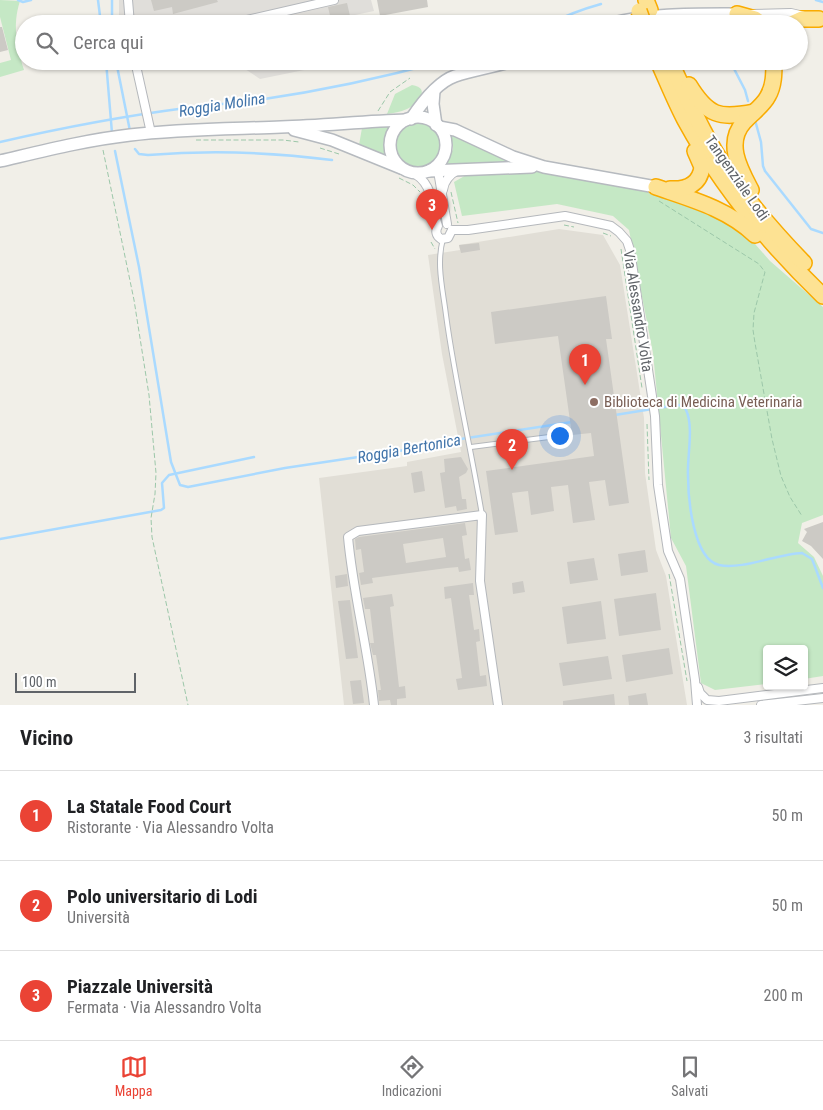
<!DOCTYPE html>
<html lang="it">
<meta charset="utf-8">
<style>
:root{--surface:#fff;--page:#f2f2f2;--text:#202124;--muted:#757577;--line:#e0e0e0;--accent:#ea4335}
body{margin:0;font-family:"Roboto Condensed",sans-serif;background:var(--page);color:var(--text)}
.controls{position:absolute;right:15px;bottom:15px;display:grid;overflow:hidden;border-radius:5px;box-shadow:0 1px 4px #0004}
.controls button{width:45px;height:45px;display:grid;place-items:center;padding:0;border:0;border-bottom:1px solid var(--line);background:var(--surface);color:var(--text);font:25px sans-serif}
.scale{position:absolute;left:15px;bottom:12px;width:121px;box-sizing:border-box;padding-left:5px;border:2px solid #5f6368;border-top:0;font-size:14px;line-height:18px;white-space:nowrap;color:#5f6368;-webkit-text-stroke:4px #fff;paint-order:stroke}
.you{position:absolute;left:559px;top:435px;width:18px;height:18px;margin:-12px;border:4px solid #fff;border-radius:50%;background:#1a73e8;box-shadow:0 0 0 8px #1a73e833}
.badge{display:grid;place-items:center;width:32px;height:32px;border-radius:50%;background:var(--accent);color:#fff;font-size:16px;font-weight:700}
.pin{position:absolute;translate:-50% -41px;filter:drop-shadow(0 1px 2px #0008)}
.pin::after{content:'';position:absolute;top:26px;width:18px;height:15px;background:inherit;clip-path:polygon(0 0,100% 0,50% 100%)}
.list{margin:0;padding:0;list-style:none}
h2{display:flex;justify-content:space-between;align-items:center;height:65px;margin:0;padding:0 20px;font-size:21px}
h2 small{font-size:16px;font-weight:400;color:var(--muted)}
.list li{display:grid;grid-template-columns:32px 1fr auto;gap:15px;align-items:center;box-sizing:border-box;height:90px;padding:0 20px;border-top:1px solid var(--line)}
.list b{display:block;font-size:19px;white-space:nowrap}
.list p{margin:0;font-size:16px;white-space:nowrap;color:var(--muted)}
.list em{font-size:16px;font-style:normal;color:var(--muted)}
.icon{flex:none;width:28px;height:28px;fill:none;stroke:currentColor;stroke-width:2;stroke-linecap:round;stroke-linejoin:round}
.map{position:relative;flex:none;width:823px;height:705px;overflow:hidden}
.search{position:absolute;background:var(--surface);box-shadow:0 1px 4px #0004;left:15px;right:15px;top:15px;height:55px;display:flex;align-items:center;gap:12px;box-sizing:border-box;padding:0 18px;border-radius:28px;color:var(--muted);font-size:19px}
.sheet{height:335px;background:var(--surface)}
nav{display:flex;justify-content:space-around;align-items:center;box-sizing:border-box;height:70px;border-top:1px solid var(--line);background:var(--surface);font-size:14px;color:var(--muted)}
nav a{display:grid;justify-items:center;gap:2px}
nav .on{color:var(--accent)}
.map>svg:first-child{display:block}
.industrial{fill:#e0deda}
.education{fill:#e1ded6}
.green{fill:#c5e8c5}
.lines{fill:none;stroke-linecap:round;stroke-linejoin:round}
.stream{stroke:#aadaff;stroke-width:2.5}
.building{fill:#cccac5;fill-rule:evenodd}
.lane-casing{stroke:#b5b8bc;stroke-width:6}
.street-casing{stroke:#b5b8bc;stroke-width:10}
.secondary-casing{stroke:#b6babf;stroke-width:14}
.highway-casing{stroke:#f9ab00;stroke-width:18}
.path{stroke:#9cc7a9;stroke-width:1;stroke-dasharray:5 2.5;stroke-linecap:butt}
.lane{stroke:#fff;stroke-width:4}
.street{stroke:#fff;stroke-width:8}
.secondary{stroke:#fff;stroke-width:11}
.highway{stroke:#fde293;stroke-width:15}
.highway-bridge-casing{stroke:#f9ab00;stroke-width:18;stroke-linecap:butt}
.highway-bridge{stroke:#fde293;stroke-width:15}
.education-dot{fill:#8d6e63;stroke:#fff;stroke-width:2}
.labels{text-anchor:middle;stroke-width:4;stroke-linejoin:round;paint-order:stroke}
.street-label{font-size:15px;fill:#5f6368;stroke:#fff}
.education-label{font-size:15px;fill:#785e54;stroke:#fff;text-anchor:start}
.water-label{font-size:16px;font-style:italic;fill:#4174aa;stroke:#fff}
</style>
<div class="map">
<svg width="823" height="705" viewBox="0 0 823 705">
<rect width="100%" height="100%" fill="#f1efe8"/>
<g class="industrial">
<path d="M 119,0 L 371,0 L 374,11 L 350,16 L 344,24 L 119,24 Z"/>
<path d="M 233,61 L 313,61 L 314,68 L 260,79 Z"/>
</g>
<path class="education" d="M 559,229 L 603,235 L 620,265 L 644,418 L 645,473 L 656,550 L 666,576 L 687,705 L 344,705 L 319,478 L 407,466 L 407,462 L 461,452 L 442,354 L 428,255 L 460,250 L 459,245 Z"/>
<g class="green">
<path d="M 0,0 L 20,1 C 12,25 17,47 24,70 L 0,77 L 0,63 L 11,60 L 0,17 Z"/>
<path d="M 412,85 C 432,88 417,104 407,109 C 400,112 394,113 387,114 L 395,94 Z"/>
<circle cx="418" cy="145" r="23"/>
<path d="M 391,123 L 385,141 L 386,155 L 359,145 L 362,128 Z"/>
<path d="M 451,134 L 512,162 L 446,166 L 453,149 Z"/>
<path d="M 545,171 L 660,192 L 742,229 L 770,261 L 823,307 L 823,515 L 802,523 L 798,543 L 814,557 L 823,576 L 823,676 L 804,679 L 804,649 L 767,649 L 767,684 L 715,690 L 701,683 L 686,566 L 671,538 L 653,353 L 629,230 L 613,216 L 557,204 L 462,216 L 454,182 L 468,174 Z"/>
</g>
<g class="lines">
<g class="stream">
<path d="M 18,0 L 23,2 L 31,0"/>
<path d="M 98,0 L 101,24"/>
<path d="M 112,0 L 112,24"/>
<path d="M 816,0 L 823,2"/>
<path d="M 550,24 C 566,15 583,9 601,4"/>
<path d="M 106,61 L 112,133"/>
<path d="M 116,61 L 130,131"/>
<path d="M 730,61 L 745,90 L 748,101"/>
<path d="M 755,120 L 761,142 L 763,166 L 765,171 L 811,229 L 823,233"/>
<path d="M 0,142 C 61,128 124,116 186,108 C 210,105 234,103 258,100 C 320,91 382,78 443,61"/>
<path d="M 135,149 L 139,154 L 148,155 C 210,150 271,152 332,160"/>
<path d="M 115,151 L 139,267 L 171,462 L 180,485 L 188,487 L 285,468 L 405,450 L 454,440 L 572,422"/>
<path d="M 615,415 L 677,405 C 681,405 684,406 686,410 C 694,426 687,458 688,475 C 688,498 693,559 719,565 C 742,570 777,554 802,553 L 812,559 L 823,588"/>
<path d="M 0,539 L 161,510 L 164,508 L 162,483 L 169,475 L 254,457"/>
</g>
</g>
<g class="building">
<path d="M 151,0 L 217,0 L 218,2 L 173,14 L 172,7 L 154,11 Z"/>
<path d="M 377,0 L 427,0 L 428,7 L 380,16 Z"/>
<path d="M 347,3 L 350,16 L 359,15 L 361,24 L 332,24 L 328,7 Z"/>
<path d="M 0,27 L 2,27 L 8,50 L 0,52 Z"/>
<path d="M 479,243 L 480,250 L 461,253 L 459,245 Z"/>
<path d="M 606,296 L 612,339 L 606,339 L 629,503 L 609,506 L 605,480 L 589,482 L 595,520 L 573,523 L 568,485 L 551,487 L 554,511 L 531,515 L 528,491 L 512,493 L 518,532 L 495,535 L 486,471 L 594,456 L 591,433 L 572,435 L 558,336 L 495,344 L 491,312 Z"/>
<path d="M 461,457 L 468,469 L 466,473 L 459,477 L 462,499 L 466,499 L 467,509 L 457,511 L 456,506 L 445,508 L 440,473 L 445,472 L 444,459 Z"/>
<path d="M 422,471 L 425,491 L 414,493 L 411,473 Z"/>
<path d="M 823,522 L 823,559 L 811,546 L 802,541 L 807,532 L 804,529 Z"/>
<path d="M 465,523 L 467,535 L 462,536 L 465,559 L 469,558 L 471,570 L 459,572 L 458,567 L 447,568 L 372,578 L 373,583 L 361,585 L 359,573 L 364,572 L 361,549 L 356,550 L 355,539 L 359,537 ZM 443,538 L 446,557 L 406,563 L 403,544 Z"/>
<path d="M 645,550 L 648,572 L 621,576 L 618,554 Z"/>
<path d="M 594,558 L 598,580 L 570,584 L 567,562 Z"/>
<path d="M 347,574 L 348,586 L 336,588 L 335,576 Z"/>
<path d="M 523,581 L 525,592 L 513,594 L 512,583 Z"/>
<path d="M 473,583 L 474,595 L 469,595 L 474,630 L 479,629 L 480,641 L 476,642 L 480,676 L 486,675 L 487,686 L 458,690 L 456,679 L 462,678 L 451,598 L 445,599 L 444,587 Z"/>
<path d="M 656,593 L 661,630 L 619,636 L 614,599 Z"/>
<path d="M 392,594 L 394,606 L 390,607 L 399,687 L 405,686 L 406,698 L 397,699 L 397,705 L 391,705 L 390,700 L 379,701 L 378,690 L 381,690 L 376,655 L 373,655 L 370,643 L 374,643 L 370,609 L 365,609 L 363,598 Z"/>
<path d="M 350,600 L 358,658 L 346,659 L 338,601 Z"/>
<path d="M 601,601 L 606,639 L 567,644 L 562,607 Z"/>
<path d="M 669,648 L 673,674 L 626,682 L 622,655 Z"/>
<path d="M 608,656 L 612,679 L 563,686 L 559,663 Z"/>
<path d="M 361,680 L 364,703 L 353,704 L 350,681 Z"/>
<path d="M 646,693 L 648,705 L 629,705 L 628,696 Z"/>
<path d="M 614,694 L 615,705 L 563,705 L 563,701 Z"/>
</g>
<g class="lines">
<g class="lane-casing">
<g id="lane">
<path d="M 443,239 C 436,264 443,290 446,315 C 455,382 471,448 482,515"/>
<path d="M 471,447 L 557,436"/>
</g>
</g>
<g class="street-casing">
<g id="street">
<path d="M 128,0 L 130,24"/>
<path d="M 751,14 L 791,13 L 804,16"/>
<path d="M 229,24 L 334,0"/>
<path d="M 135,61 L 151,133"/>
<path d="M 440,162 L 438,171 L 447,224"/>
<path d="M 411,172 C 434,182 431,206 438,226 C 435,231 436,236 441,239 L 448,238 L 452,230"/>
<path d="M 443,190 C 444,181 449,175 458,170"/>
<path d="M 452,230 L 468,230 L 565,216 L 611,226 L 619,232 L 627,241 L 630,250 L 655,416 L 658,485 L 668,551 L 680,579 L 695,680 L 697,705"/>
<path d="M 698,687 L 700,693 L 707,700 L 719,701 L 823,688"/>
<path d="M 374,705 C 368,648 353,593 348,537 L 358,531 L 482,515 L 480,581 L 498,705"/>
<path d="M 761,705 L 823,698"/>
</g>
</g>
<g class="secondary-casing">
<g id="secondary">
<path d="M 609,24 C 650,13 695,14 737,14"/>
<path d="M 434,91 L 433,104 L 436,125"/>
<circle cx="418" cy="145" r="28"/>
<path d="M 411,119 C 421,104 437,82 455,76 C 474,70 493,67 512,61"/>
<path d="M 439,127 L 455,130 L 513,157 L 544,167 L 656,187"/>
<path d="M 294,130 L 332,140 L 401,168"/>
<path d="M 0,161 C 43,151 86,140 130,135 C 180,129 231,129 281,127 C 323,126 364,121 406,120"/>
<path d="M 429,171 L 532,167"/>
</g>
</g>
<g class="highway-casing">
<g id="highway">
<path d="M 646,0 L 650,10"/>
<path d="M 737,14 L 755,19 L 762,24"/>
<path d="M 654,22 L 655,24"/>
<path d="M 791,24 L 802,19 L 819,19"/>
<path d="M 658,61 C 667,81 675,101 685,120 C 721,186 769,244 823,296"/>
<path d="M 670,61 C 681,84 691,107 703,130 C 728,179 766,224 804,263"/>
<path d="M 689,85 C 708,116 719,119 754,112"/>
<path d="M 656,187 C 691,199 728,209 755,235"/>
<path d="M 670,189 C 686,190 700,185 702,167 L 695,151"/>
<path d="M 751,190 C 740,169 725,143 744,122 C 752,113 763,106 768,96 C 774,86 774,73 774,61"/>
</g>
</g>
<g class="path">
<path d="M 378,111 L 390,92 L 410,78"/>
<path d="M 196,140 L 283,140 L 299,142"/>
<path d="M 320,148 L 339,154"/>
<path d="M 103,150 L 134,300 L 149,395 L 156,473 L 155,494 L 151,518 L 152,537 L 188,705"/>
<path d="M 399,178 L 413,185 L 420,192"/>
<path d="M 451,192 L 458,223"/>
<path d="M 659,201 L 759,264 L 765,272 L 754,313 L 753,330 L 755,343 L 772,439 L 781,476 L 790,497 L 802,516"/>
<path d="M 564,225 L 574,227"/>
<path d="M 603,233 L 611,236"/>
<path d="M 431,242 L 435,249"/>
<path d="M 621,249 L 642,388"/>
<path d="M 647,424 L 649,480"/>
<path d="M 669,574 L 687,681"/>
</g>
<use href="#lane" class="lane"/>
<use href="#street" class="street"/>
<use href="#secondary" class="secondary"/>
<use href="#highway" class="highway"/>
<g class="highway-bridge-casing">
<path id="highway-bridge" d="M 639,11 L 643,22"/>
</g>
<use href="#highway-bridge" class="highway-bridge"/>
</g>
<circle class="education-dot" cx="594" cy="402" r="5"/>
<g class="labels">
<g class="street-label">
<text transform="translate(737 178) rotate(55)" y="5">Tangenziale Lodi</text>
<text transform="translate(638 311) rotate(81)" y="5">Via Alessandro Volta</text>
</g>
<g class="education-label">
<text x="604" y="407">Biblioteca di Medicina Veterinaria</text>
</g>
<g class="water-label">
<text transform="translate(222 104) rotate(-9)" y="6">Roggia Molina</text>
<text transform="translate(409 448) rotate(-10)" y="6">Roggia Bertonica</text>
</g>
</g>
</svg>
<div class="controls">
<button><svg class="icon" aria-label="layers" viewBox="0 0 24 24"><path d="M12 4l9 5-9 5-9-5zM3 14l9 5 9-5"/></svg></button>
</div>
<div class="scale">100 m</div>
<div class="you"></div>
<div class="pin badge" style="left:585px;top:385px">1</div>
<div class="pin badge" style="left:512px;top:470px">2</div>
<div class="pin badge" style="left:432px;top:230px">3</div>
<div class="search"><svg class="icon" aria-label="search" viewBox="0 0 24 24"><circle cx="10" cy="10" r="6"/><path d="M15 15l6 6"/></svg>Cerca qui</div>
</div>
<section class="sheet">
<h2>Vicino<small>3 risultati</small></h2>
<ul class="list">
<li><span class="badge">1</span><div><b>La Statale Food Court</b><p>Ristorante · Via Alessandro Volta</p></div><em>50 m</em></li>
<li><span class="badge">2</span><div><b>Polo universitario di Lodi</b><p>Università</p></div><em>50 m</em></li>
<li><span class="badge">3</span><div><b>Piazzale Università</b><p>Fermata · Via Alessandro Volta</p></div><em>200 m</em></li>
</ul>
</section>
<nav>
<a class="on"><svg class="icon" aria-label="map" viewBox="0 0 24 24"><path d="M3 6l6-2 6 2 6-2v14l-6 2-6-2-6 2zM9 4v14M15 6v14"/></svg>Mappa</a>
<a><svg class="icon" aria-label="directions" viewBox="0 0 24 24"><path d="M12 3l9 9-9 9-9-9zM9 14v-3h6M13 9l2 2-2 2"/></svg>Indicazioni</a>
<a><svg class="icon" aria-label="saved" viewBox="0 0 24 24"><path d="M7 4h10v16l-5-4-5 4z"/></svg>Salvati</a>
</nav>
